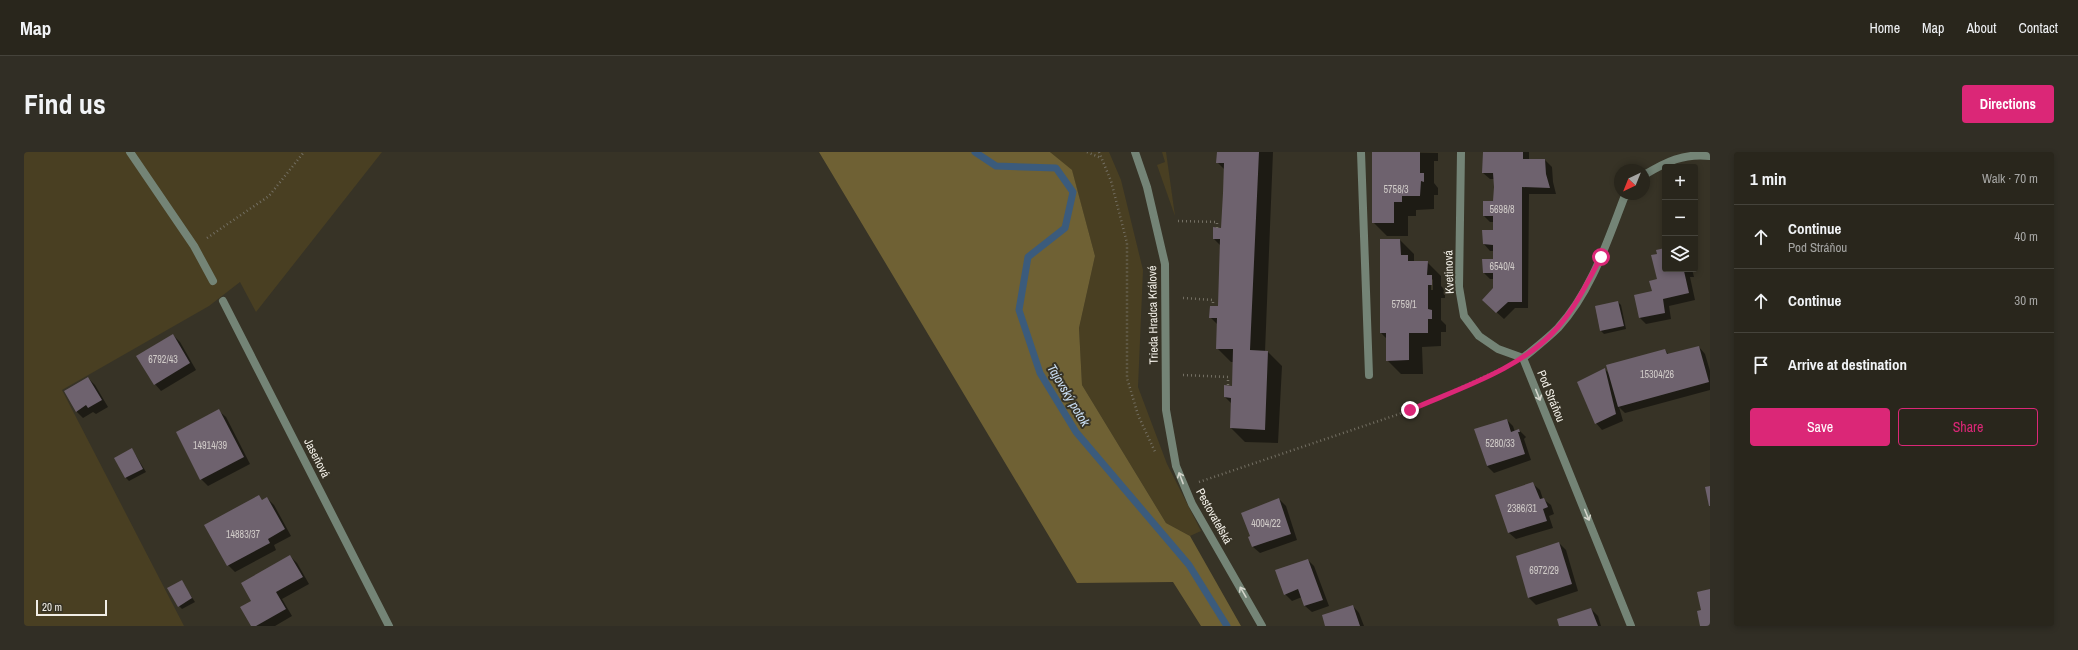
<!DOCTYPE html>
<meta charset="utf-8">
<style>
:root{--surface:#29261c;--page:#312e25;--text:#f1f3f6;--muted:#a5a5a3;--line:#45433b;--accent:#db2777}
body{margin:0;font-family:"Archivo Narrow",sans-serif;background:var(--page);color:var(--text)}
.controls{position:absolute;right:12px;top:12px;display:grid;overflow:hidden;border-radius:4px;box-shadow:0 2px 6px #0003}
.controls button{width:36px;height:36px;display:grid;place-items:center;padding:0;border:0;border-bottom:1px solid var(--line);background:var(--surface);color:var(--text);font:20px sans-serif}
.compass{position:absolute;left:1590px;top:12px;width:36px;height:36px;border-radius:50%;background:var(--surface);box-shadow:0 2px 6px #0003;rotate:223deg}
.scale{position:absolute;left:12px;bottom:10px;width:71px;box-sizing:border-box;padding-left:4px;border:2px solid #f1eee6;border-top:0;font-size:11px;line-height:14px;white-space:nowrap;color:#f1eee6;-webkit-text-stroke:3px #373326;paint-order:stroke}
.stop{position:absolute;width:12px;height:12px;margin:-9px;border:3px solid #db2777;border-radius:50%;background:#fff}
.stop.end{background:#db2777;border-color:#fff;box-shadow:0 1px 4px #0008}
.list{margin:0;padding:0;list-style:none}
h2{display:flex;justify-content:space-between;align-items:center;height:52px;margin:0;padding:0 16px;font-size:17px}
h2 small{font-size:13px;font-weight:400;color:var(--muted)}
.list li{display:grid;grid-template-columns:26px 1fr auto;gap:12px;align-items:center;box-sizing:border-box;height:64px;padding:0 16px;border-top:1px solid var(--line)}
.list b{display:block;font-size:15px;white-space:nowrap}
.list p{margin:0;font-size:13px;white-space:nowrap;color:var(--muted)}
.list em{font-size:13px;font-style:normal;color:var(--muted)}
.actions{display:flex;gap:8px;padding:12px 16px}
.actions a{flex:1;padding:9px 0;border:1px solid var(--accent);border-radius:4px;text-align:center;font-size:14px;color:var(--accent)}
.actions .main{background:var(--accent);color:#fff}
.icon{flex:none;width:22px;height:22px;fill:none;stroke:currentColor;stroke-width:2;stroke-linecap:round;stroke-linejoin:round}
.map{position:relative;flex:none;width:1686px;height:474px;overflow:hidden;border-radius:4px}
header{display:flex;align-items:center;gap:24px;box-sizing:border-box;height:56px;padding:0 20px;background:var(--surface);border-bottom:1px solid var(--line)}
header strong{font-size:19px}
nav{display:flex;gap:22px;margin-inline-start:auto;font-size:14px}
.intro{display:flex;align-items:center;justify-content:space-between;box-sizing:border-box;height:96px;padding:0 24px}
h1{margin:0;font-size:28px}
.button{padding:10px 18px;border-radius:4px;background:var(--accent);color:#fff;font-size:14px;font-weight:700}
main{display:flex;gap:24px;padding:0 24px}
aside{flex:1;background:var(--surface);border-radius:4px;box-shadow:0 2px 6px #0003}
.map>svg:first-child{display:block}
.green{fill:#493f22}
.forest{fill:#6f6134}
.shadow{fill:#0007;fill-rule:evenodd}
.lines{fill:none;stroke-linecap:round;stroke-linejoin:round}
.stream{stroke:#3b5b7c;stroke-width:7}
.building{fill:#6e626e}
.path{stroke:#747064;stroke-width:2.5;stroke-dasharray:1 3;stroke-linecap:butt}
.lane{stroke:#748476;stroke-width:8}
.street{stroke:#748476;stroke-width:8}
.oneway{stroke:#d2d4ca}
.route{stroke:#db2777;stroke-width:5}
.labels{text-anchor:middle;stroke-width:4;stroke-linejoin:round;paint-order:stroke}
.number-label{font-size:10px;fill:#d0cbc8}
.street-label{font-size:12px;fill:#f1eee6;stroke:#373326}
.water-label{font-size:13px;font-style:italic;fill:#cbe0f6;stroke:#373326}
</style>
<header>
<strong>Map</strong>
<nav><a>Home</a><a>Map</a><a>About</a><a>Contact</a></nav>
</header>
<div class="intro"><h1>Find us</h1><a class="button">Directions</a></div>
<main>
<div class="map">
<svg width="1686" height="474" viewBox="0 0 1686 474">
<rect width="100%" height="100%" fill="#373326"/>
<g class="green">
<path d="M 0,0 L 358,0 L 232,160 L 216,130 L 185,154 L 38,238 L 160,474 L 0,474 Z"/>
<path d="M 1026,0 L 1085,0 L 1097,28 L 1119,118 L 1114,235 L 1143,312 L 1177,379 L 1166,384 L 1142,371 L 1058,233 L 1055,176 L 1071,104 L 1048,19 Z"/>
<path d="M 1138,0 L 1142,0 L 1151,64 L 1133,13 L 1141,10 Z"/>
</g>
<path class="forest" d="M 795,0 L 1026,0 L 1048,18 L 1071,104 L 1055,176 L 1058,233 L 1142,371 L 1166,384 L 1217,474 L 1177,474 L 1149,430 L 1053,431 Z"/>
<g class="shadow">
<path d="M 1194,0 L 1249,0 L 1241,200 L 1244,200 L 1258,214 L 1254,291 L 1221,290 L 1207,276 L 1208,252 L 1201,245 L 1209,235 L 1210,210 L 1207,210 L 1193,196 L 1194,173 L 1186,165 L 1195,156 L 1197,94 L 1190,87 L 1198,77 L 1201,18 L 1193,10 Z"/>
<path d="M 1349,0 L 1414,1 L 1414,9 L 1410,9 L 1410,31 L 1414,36 L 1414,43 L 1410,43 L 1410,57 L 1392,58 L 1392,64 L 1384,64 L 1384,84 L 1363,84 L 1349,70 Z"/>
<path d="M 1460,0 L 1505,0 L 1505,8 L 1521,8 L 1528,15 L 1529,30 L 1532,42 L 1505,42 L 1504,156 L 1491,156 L 1480,167 L 1459,148 L 1470,137 L 1470,127 L 1466,127 L 1460,121 L 1470,108 L 1470,99 L 1466,99 L 1460,92 L 1470,79 L 1470,70 L 1466,70 L 1460,64 L 1470,50 L 1470,27 L 1466,27 L 1459,21 Z"/>
<path d="M 1376,88 L 1390,102 L 1390,110 L 1403,110 L 1417,124 L 1417,134 L 1421,138 L 1421,146 L 1417,146 L 1417,168 L 1422,173 L 1422,180 L 1417,180 L 1417,194 L 1398,195 L 1399,222 L 1377,222 L 1363,208 L 1363,187 L 1357,181 ZM 1407,126 L 1409,128 L 1409,138 L 1407,138 Z"/>
<path d="M 1641,97 L 1641,117 L 1668,117 L 1670,125 L 1666,125 L 1671,148 L 1645,154 L 1647,167 L 1622,172 L 1616,166 L 1634,128 L 1635,102 Z"/>
<path d="M 1594,150 L 1597,153 L 1602,177 L 1580,182 L 1577,179 Z"/>
<path d="M 149,183 L 156,190 L 172,218 L 137,239 L 131,232 Z"/>
<path d="M 1675,195 L 1681,202 L 1686,219 L 1686,238 L 1601,261 L 1595,255 L 1599,269 L 1578,278 L 1572,271 L 1581,217 L 1586,223 L 1641,198 L 1645,203 Z"/>
<path d="M 64,226 L 71,233 L 84,255 L 72,262 L 69,260 L 59,266 L 52,259 Z"/>
<path d="M 195,259 L 202,265 L 226,312 L 184,334 L 177,327 Z"/>
<path d="M 1483,268 L 1489,274 L 1491,280 L 1495,278 L 1502,285 L 1500,287 L 1507,308 L 1470,321 L 1463,314 L 1451,278 Z"/>
<path d="M 108,297 L 122,320 L 105,329 L 102,326 Z"/>
<path d="M 1509,332 L 1516,338 L 1519,347 L 1527,353 L 1530,362 L 1525,364 L 1529,376 L 1492,387 L 1485,381 Z"/>
<path d="M 235,344 L 239,349 L 243,346 L 250,353 L 267,384 L 250,393 L 252,398 L 211,420 L 204,413 Z"/>
<path d="M 1255,347 L 1262,354 L 1273,388 L 1236,401 L 1229,395 Z"/>
<path d="M 1535,391 L 1542,398 L 1554,439 L 1512,453 L 1505,446 L 1493,405 Z"/>
<path d="M 266,404 L 273,411 L 285,432 L 258,447 L 268,464 L 251,474 L 228,474 L 228,449 Z"/>
<path d="M 1284,408 L 1290,414 L 1305,454 L 1288,460 L 1281,454 L 1278,445 L 1268,449 L 1261,442 Z"/>
<path d="M 157,429 L 171,450 L 158,457 L 155,454 Z"/>
<path d="M 1329,454 L 1335,461 L 1340,474 L 1302,474 Z"/>
<path d="M 1567,457 L 1574,464 L 1577,474 L 1536,474 Z"/>
</g>
<g class="lines">
<path class="stream" d="M 951,0 L 972,14 L 1032,16 L 1049,40 L 1041,76 L 1004,105 L 995,158 L 1016,221 L 1052,280 L 1165,413 L 1203,474"/>
</g>
<g class="building">
<path d="M 1193,0 L 1235,0 L 1226,198 L 1244,199 L 1241,278 L 1206,276 L 1207,246 L 1200,245 L 1200,233 L 1208,234 L 1209,197 L 1192,197 L 1193,166 L 1185,166 L 1186,154 L 1194,154 L 1196,87 L 1189,87 L 1189,75 L 1197,76 L 1199,41 L 1200,11 L 1192,11 Z"/>
<path d="M 1348,0 L 1396,0 L 1396,21 L 1400,21 L 1400,30 L 1397,29 L 1396,44 L 1378,44 L 1378,50 L 1370,50 L 1370,71 L 1348,71 Z"/>
<path d="M 1459,0 L 1499,0 L 1499,7 L 1521,7 L 1522,22 L 1526,36 L 1498,35 L 1498,150 L 1484,150 L 1472,161 L 1458,148 L 1469,136 L 1469,121 L 1459,121 L 1458,107 L 1469,107 L 1469,93 L 1459,92 L 1458,78 L 1469,78 L 1469,64 L 1459,64 L 1459,49 L 1469,49 L 1470,35 L 1469,21 L 1458,21 Z"/>
<path d="M 1356,87 L 1376,87 L 1377,103 L 1384,103 L 1384,109 L 1404,109 L 1403,123 L 1408,123 L 1408,133 L 1404,133 L 1404,157 L 1408,158 L 1408,167 L 1404,167 L 1404,181 L 1385,181 L 1385,208 L 1362,209 L 1362,181 L 1356,181 Z"/>
<path d="M 1641,96 L 1641,117 L 1666,117 L 1660,119 L 1665,141 L 1639,147 L 1641,161 L 1615,166 L 1610,143 L 1628,139 L 1625,129 L 1633,127 L 1627,103 L 1633,102 L 1632,98 Z"/>
<path d="M 1594,149 L 1600,174 L 1576,179 L 1571,154 Z"/>
<path d="M 149,182 L 166,211 L 130,233 L 112,204 Z"/>
<path d="M 1675,194 L 1685,230 L 1594,255 L 1582,213 L 1641,197 L 1643,202 Z"/>
<path d="M 1581,216 L 1592,262 L 1571,272 L 1553,230 Z"/>
<path d="M 64,225 L 78,248 L 64,256 L 62,253 L 52,260 L 40,239 Z"/>
<path d="M 195,257 L 220,305 L 176,328 L 152,280 Z"/>
<path d="M 1483,267 L 1487,280 L 1495,277 L 1496,280 L 1494,280 L 1501,302 L 1463,314 L 1450,277 Z"/>
<path d="M 108,296 L 119,317 L 101,326 L 90,306 Z"/>
<path d="M 1509,330 L 1516,347 L 1520,346 L 1524,355 L 1519,357 L 1523,369 L 1484,381 L 1471,343 Z"/>
<path d="M 1686,334 L 1686,354 L 1685,354 L 1681,335 Z"/>
<path d="M 235,343 L 238,348 L 243,345 L 261,377 L 244,387 L 246,391 L 203,414 L 180,373 Z"/>
<path d="M 1255,346 L 1267,382 L 1228,395 L 1224,385 L 1226,384 L 1217,361 Z"/>
<path d="M 1535,390 L 1548,432 L 1504,446 L 1492,404 Z"/>
<path d="M 266,403 L 279,425 L 252,440 L 262,457 L 232,474 L 227,474 L 216,455 L 227,449 L 217,431 Z"/>
<path d="M 1284,407 L 1299,448 L 1280,454 L 1274,437 L 1260,443 L 1251,418 Z"/>
<path d="M 158,428 L 168,446 L 154,455 L 143,436 Z"/>
<path d="M 1686,437 L 1686,474 L 1676,474 L 1673,459 L 1677,458 L 1673,440 Z"/>
<path d="M 1329,453 L 1336,474 L 1301,474 L 1298,463 Z"/>
<path d="M 1567,456 L 1574,474 L 1535,474 L 1533,467 Z"/>
</g>
<g class="lines">
<g class="path">
<path d="M 1063,0 L 1077,6"/>
<path d="M 1075,0 L 1087,29 L 1103,91 L 1103,226 L 1114,263 L 1132,302"/>
<path d="M 1154,69 L 1193,70 L 1193,76"/>
<path d="M 183,86 L 245,44 L 280,0"/>
<path d="M 1159,146 L 1189,148 L 1189,154"/>
<path d="M 1159,223 L 1204,225 L 1204,233"/>
<path d="M 1175,330 L 1387,258 L 1479,216"/>
</g>
<g class="lane">
<path d="M 106,0 L 170,94 L 189,129"/>
<path d="M 1337,0 L 1345,223"/>
<path d="M 199,149 L 365,474"/>
</g>
<g class="street">
<path d="M 1111,0 L 1123,35 L 1141,112 L 1142,258 L 1152,314 L 1168,352 L 1238,474"/>
<path d="M 1437,0 L 1435,135 L 1440,164 L 1455,184 L 1474,197 L 1499,206"/>
<path d="M 1620,23 C 1642,10 1659,1 1686,4"/>
<path d="M 1499,206 L 1607,474"/>
<path d="M 1499,206 C 1511,196 1523,187 1534,176 C 1567,140 1583,90 1600,46 L 1604,42"/>
</g>
</g>
<defs><path id="oneway-shaft" d="M-6 0H5M1.5-3L5.5 0L1.5 3" fill="none" stroke-width="1.6" stroke-linecap="round" stroke-linejoin="round"/></defs>
<g class="oneway">
<use href="#oneway-shaft" transform="translate(1514 243) rotate(68)"/>
<use href="#oneway-shaft" transform="translate(1157 326) rotate(-111)"/>
<use href="#oneway-shaft" transform="translate(1563 363) rotate(68)"/>
<use href="#oneway-shaft" transform="translate(1219 440) rotate(-120)"/>
</g>
<g class="lines">
<path class="route" d="M 1386,258 C 1436,236 1498,217 1534,175 C 1552,155 1564,129 1577,105"/>
</g>
<g class="labels">
<g class="number-label">
<text x="1372" y="41">5758/3</text>
<text x="1478" y="61">5698/8</text>
<text x="1478" y="118">6540/4</text>
<text x="1380" y="156">5759/1</text>
<text x="139" y="211">6792/43</text>
<text x="1633" y="226">15304/26</text>
<text x="1476" y="295">5280/33</text>
<text x="186" y="297">14914/39</text>
<text x="1498" y="360">2386/31</text>
<text x="1242" y="375">4004/22</text>
<text x="219" y="386">14883/37</text>
<text x="1520" y="422">6972/29</text>
</g>
<g class="street-label">
<text transform="translate(1425 120) rotate(-92)" y="4">Kvetinová</text>
<text transform="translate(1129 163) rotate(-91)" y="4">Trieda Hradca Králové</text>
<text transform="translate(1527 244) rotate(68)" y="4">Pod Stráňou</text>
<text transform="translate(293 306) rotate(63)" y="4">Jaseňová</text>
<text transform="translate(1190 364) rotate(61)" y="4">Pestovateľská</text>
</g>
<g class="water-label">
<text transform="translate(1045 243) rotate(59)" y="5">Tajovský potok</text>
</g>
</g>
</svg>
<div class="controls">
<button>+</button>
<button>−</button>
<button><svg class="icon" aria-label="layers" viewBox="0 0 24 24"><path d="M12 4l9 5-9 5-9-5zM3 14l9 5 9-5"/></svg></button>
</div>
<svg class="compass" viewBox="-18 -18 36 36"><path d="M0-13l5 13h-10z" fill="#e53935"/><path d="M0 13l5-13h-10z" fill="#a5a5a3"/></svg>
<div class="scale">20 m</div>
<div class="stop" style="left:1577px;top:105px"></div>
<div class="stop end" style="left:1386px;top:258px"></div>
</div>
<aside>
<h2>1 min<small>Walk · 70 m</small></h2>
<ul class="list">
<li><svg class="icon" aria-label="ahead" viewBox="0 0 24 24"><path d="M12 20V5M6 11l6-6 6 6"/></svg><div><b>Continue</b><p>Pod Stráňou</p></div><em>40 m</em></li>
<li><svg class="icon" aria-label="ahead" viewBox="0 0 24 24"><path d="M12 20V5M6 11l6-6 6 6"/></svg><div><b>Continue</b></div><em>30 m</em></li>
<li><svg class="icon" aria-label="arrive" viewBox="0 0 24 24"><path d="M6 21V4h12l-3 4 3 4H6"/></svg><div><b>Arrive at destination</b></div></li>
</ul>
<div class="actions"><a class="main">Save</a><a>Share</a></div>
</aside>
</main>
